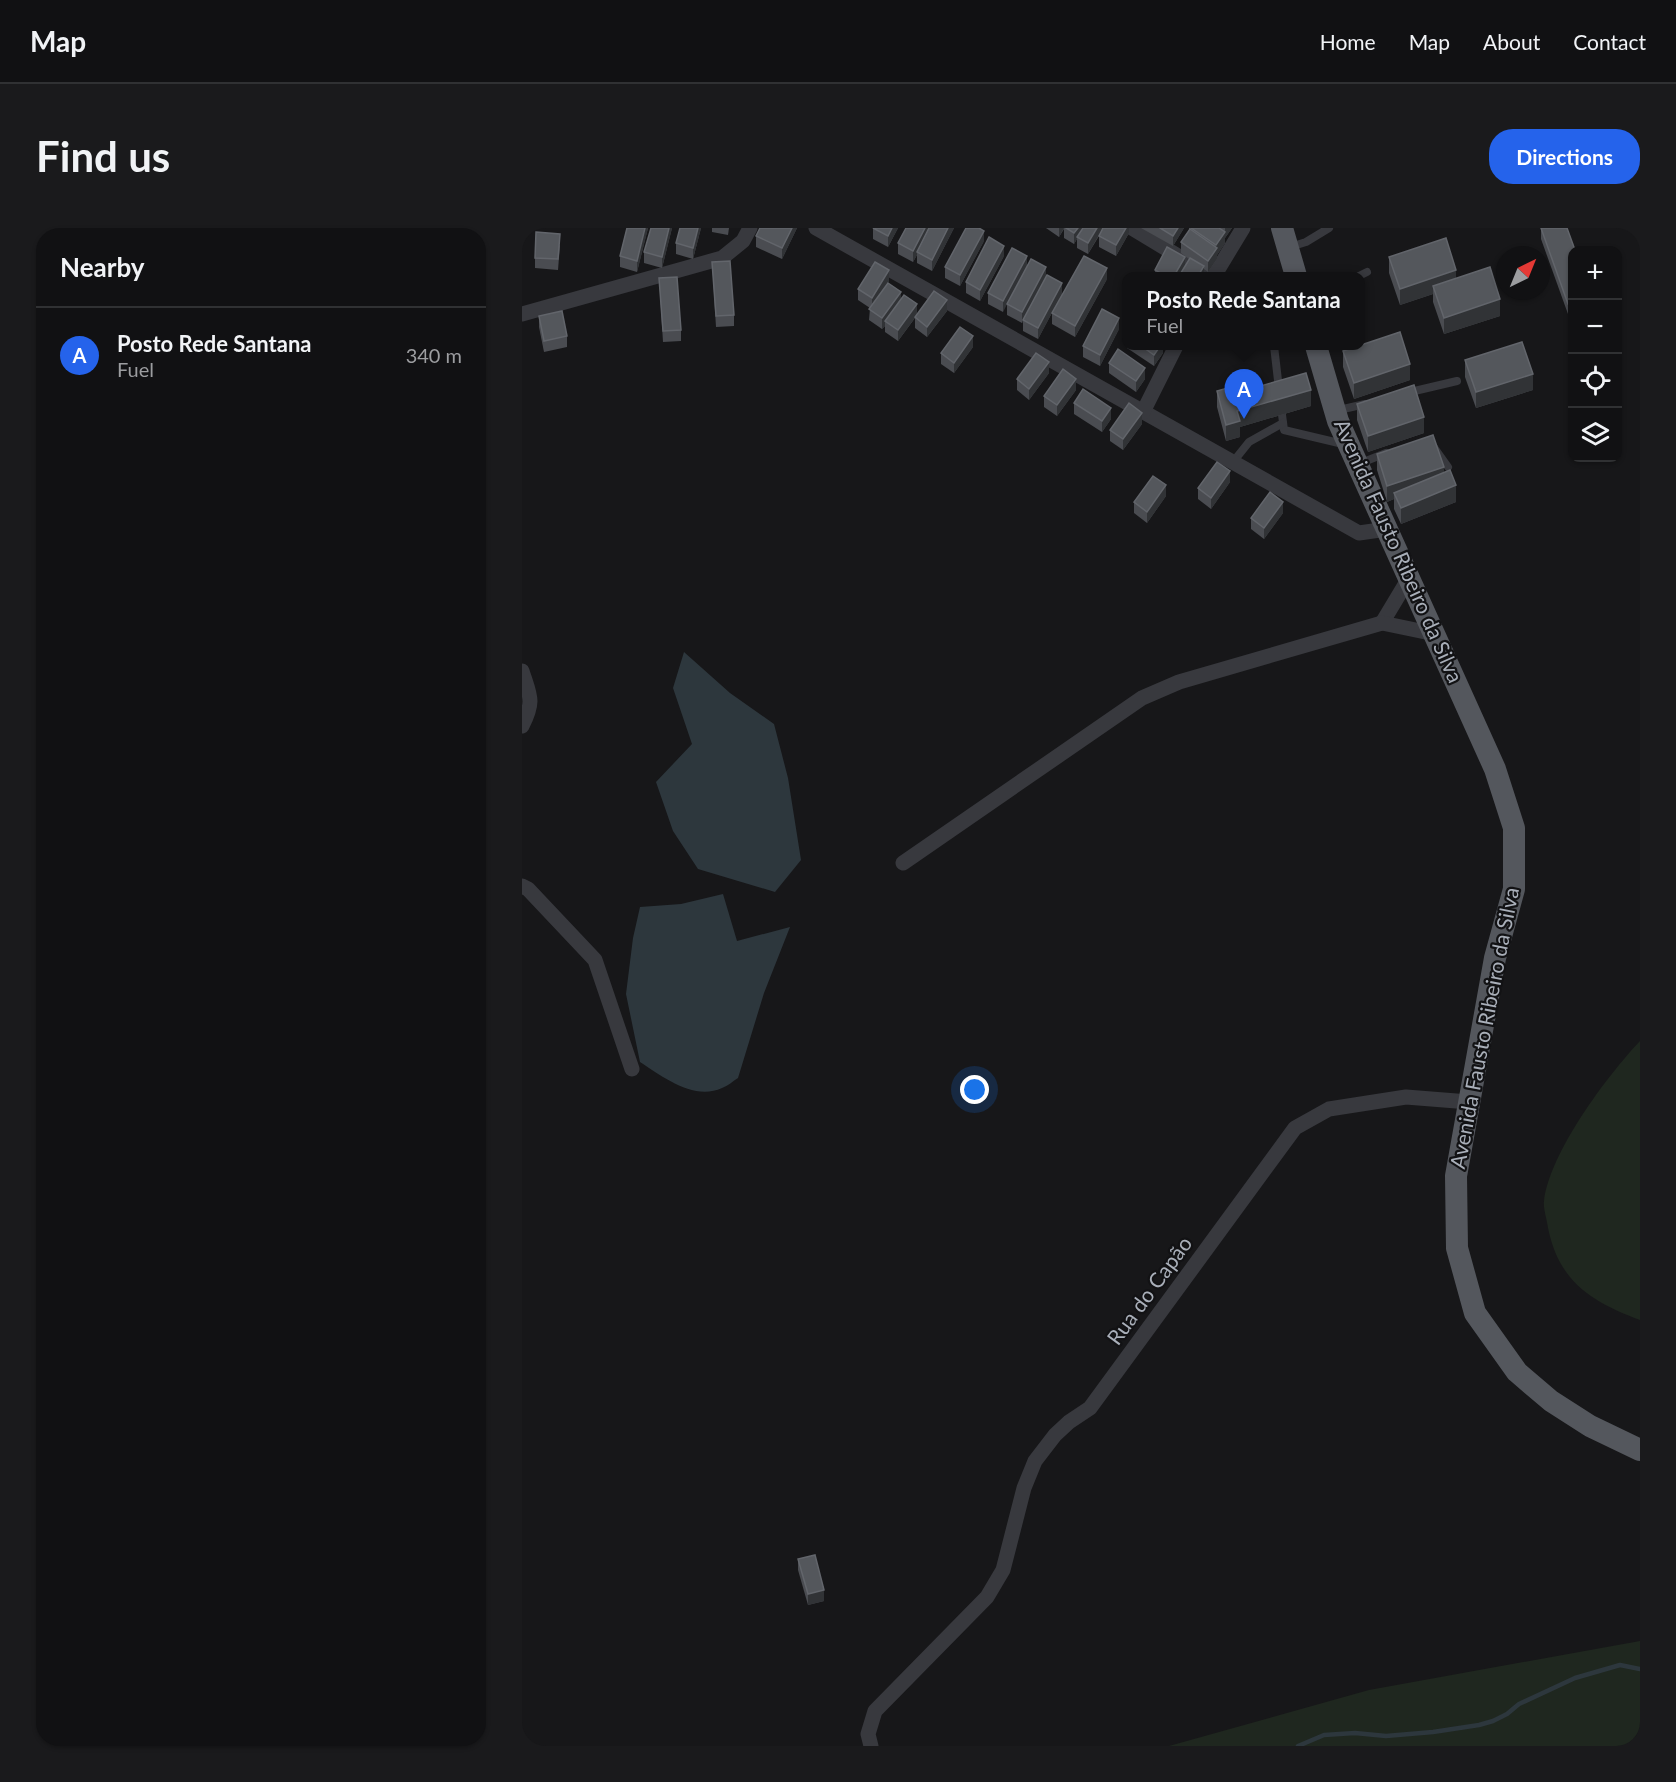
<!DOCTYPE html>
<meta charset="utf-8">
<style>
:root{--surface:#111113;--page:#1a1a1c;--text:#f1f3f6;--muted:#9c9da0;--line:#303133;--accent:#2563eb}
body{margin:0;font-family:Lato,sans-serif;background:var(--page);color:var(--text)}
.controls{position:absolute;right:18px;top:18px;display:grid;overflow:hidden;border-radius:12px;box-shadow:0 2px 4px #0004}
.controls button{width:54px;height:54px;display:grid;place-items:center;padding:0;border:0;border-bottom:2px solid var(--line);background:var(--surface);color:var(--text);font:30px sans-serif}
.compass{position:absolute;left:974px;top:18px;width:54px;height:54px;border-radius:50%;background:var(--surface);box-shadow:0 2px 4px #0004;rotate:43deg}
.you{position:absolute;left:453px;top:862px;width:21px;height:21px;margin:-15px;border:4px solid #fff;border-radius:50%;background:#1a73e8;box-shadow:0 0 0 9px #1a73e833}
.badge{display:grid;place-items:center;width:39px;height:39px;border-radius:50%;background:var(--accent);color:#fff;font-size:20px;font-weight:700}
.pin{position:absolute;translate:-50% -50px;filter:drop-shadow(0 2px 3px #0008)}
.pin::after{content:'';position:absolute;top:32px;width:21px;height:18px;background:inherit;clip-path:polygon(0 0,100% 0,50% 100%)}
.popup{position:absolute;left:600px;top:44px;width:243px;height:78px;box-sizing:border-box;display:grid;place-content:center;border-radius:12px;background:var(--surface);filter:drop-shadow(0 2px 4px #0005);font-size:20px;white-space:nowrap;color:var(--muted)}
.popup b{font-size:22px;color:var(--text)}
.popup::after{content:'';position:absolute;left:50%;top:100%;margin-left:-12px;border:12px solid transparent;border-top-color:var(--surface)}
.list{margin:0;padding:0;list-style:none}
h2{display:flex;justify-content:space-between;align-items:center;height:78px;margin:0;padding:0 24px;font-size:26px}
h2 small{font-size:20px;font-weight:400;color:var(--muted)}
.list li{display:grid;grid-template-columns:39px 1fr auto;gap:18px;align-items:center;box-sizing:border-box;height:96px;padding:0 24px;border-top:2px solid var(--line)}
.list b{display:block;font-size:22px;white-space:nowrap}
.list p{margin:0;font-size:20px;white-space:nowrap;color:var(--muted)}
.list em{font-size:20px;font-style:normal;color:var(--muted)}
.icon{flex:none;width:33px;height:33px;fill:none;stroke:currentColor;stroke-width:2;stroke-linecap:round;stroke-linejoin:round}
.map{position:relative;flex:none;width:1118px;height:1518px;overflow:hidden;border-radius:24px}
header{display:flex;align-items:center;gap:36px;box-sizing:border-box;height:84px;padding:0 30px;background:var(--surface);border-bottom:2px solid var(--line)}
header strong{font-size:28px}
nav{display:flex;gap:33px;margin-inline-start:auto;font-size:21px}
.intro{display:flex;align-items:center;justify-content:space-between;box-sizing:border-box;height:144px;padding:0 36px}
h1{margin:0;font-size:42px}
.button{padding:15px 27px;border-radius:24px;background:var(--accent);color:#fff;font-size:21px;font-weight:700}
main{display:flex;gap:36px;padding:0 36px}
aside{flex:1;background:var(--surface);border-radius:24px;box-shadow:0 2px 4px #0004}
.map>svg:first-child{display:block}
.green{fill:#1f271f}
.water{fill:#2d373d}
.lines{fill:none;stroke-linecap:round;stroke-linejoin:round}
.stream{stroke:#2d373d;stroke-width:4.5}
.lane{stroke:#38393e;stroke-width:8}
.street{stroke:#38393e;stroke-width:15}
.primary{stroke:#54575d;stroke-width:22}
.wall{fill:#4a4c51}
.shaded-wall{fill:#313336}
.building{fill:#54575c;stroke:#62656b;stroke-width:1.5}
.labels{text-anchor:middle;stroke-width:4.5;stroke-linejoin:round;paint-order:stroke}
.street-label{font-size:21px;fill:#a9afb9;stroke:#121214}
</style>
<header>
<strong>Map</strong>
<nav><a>Home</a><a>Map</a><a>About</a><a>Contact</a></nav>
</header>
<div class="intro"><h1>Find us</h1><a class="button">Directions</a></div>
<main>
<aside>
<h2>Nearby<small></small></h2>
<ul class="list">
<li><span class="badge">A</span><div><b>Posto Rede Santana</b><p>Fuel</p></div><em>340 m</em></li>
</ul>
</aside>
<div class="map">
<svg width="1118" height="1518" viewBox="0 0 1118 1518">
<rect width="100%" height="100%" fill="#171719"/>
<g class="green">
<path d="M 1118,813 L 1118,1092 C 1070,1074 1037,1054 1026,1000 C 1025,991 1021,981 1022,973 C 1028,924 1085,848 1118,813 Z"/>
<path d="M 1118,1413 L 1118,1518 L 647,1518 L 847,1462 Z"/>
</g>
<g class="water">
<path d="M 162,424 L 208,465 L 252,496 L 266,550 L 279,632 L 253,664 L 176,641 L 151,603 L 134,554 L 170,516 L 151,460 Z"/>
<path d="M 201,666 L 215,713 L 268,699 L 242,765 L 216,850 C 211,853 206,858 200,860 C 172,873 141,849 118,834 L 104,766 L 111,710 L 118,679 L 159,676 Z"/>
</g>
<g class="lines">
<path class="stream" d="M 776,1518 L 802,1507 L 833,1505 L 864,1508 L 911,1504 L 957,1497 L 971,1493 L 985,1486 L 997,1476 L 1053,1450 L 1098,1437 L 1118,1441"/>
<g class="lane">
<path d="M 768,19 L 784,14 L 807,0"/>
<path d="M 837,48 L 845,44"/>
<path d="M 752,118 L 757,161"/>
<path d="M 884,165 L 935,153"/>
<path d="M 759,179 L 762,202 L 821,216"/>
<path d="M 817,182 L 843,176"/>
<path d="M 911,218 L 926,239"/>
<path d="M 711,234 L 727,214 L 761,195"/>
<path d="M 839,235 L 864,225"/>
</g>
<g class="street">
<path d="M 294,0 L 837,305 L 865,301"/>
<path d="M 610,0 L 689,48"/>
<path d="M 692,48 L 721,0"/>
<path d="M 0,86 L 200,30 L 221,13 L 228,0"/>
<path d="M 621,184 L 654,118"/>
<path d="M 860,395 L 887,350"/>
<path d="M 0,443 C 8,468 13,473 0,498"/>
<path d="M 381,635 L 620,470 L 657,454 L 860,395 L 913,406"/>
<path d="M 0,658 L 6,661 L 73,732 L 110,841"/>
<path d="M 349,1518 L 346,1506 L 353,1483 L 465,1369 L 481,1342 L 502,1260 L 513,1233 L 533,1207 L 547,1194 L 568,1180 L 773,900 L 807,881 L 884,869 L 947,874"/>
</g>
<g class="primary">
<path d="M 760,0 L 774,48"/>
<path d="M 794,118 L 816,193 L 973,541 L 992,600 L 992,661 L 973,730 L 934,948 L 935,1020 L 953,1085 L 995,1144 L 1029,1173 L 1068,1198 L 1118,1222"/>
</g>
</g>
<g class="wall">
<path d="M 105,0 L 126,0 L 115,44 L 98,39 L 98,28 Z"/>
<path d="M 150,0 L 140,40 L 122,35 L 122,24 Z"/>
<path d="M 158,0 L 179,0 L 171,31 L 154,26 L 154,15 Z"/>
<path d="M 190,0 L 207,0 L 206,7 L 190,4 Z"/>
<path d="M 238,0 L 275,0 L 260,31 L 234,19 L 234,8 Z"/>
<path d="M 351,0 L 376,0 L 366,19 L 351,11 Z"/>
<path d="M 384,0 L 432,0 L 410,43 L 395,35 L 395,27 L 391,34 L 376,26 L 376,15 Z"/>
<path d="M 524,0 L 607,0 L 607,5 L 594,28 L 577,19 L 577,8 L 566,26 L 555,20 L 555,11 L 552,16 L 542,10 L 542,1 L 537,9 Z"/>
<path d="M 619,0 L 662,0 L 651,18 Z"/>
<path d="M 667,0 L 710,0 L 703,10 L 703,15 L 695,27 L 695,31 L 686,44 L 682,41 L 682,48 L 633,48 L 633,42 L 663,39 L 667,31 L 659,25 L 659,14 L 667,2 Z"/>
<path d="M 1019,0 L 1053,22 L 1046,86 L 1019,11 Z"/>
<path d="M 462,13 L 438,58 L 423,50 L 423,39 Z"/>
<path d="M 38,17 L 36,42 L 13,40 L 13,30 Z"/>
<path d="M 490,20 L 481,84 L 466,76 L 466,65 Z"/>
<path d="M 482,28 L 458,73 L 444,65 L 444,54 Z"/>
<path d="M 867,29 L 934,50 L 978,88 L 922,106 L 911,74 L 911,66 L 878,77 L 867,45 Z"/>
<path d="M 190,34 L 212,87 L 212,98 L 194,99 Z"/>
<path d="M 524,49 L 540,66 L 516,111 L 501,103 L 501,93 L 500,95 L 485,87 L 485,76 Z"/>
<path d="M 137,50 L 159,102 L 159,113 L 141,114 Z"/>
<path d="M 585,51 L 553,109 L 530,96 L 530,85 Z"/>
<path d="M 367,53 L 364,58 L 379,70 L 395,86 L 425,83 L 405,109 L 393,100 L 393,90 L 376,113 L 363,104 L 363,98 L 360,101 L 347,92 L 348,80 L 336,72 L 336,61 Z"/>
<path d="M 17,88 L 45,108 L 45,119 L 22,124 L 17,99 Z"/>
<path d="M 597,101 L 578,138 L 561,129 L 561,118 Z"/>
<path d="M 605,117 L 641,117 L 641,125 L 632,138 L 605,120 Z"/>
<path d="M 451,119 L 432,145 L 419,136 L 419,125 Z"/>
<path d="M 821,123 L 888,152 L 832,171 L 821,139 Z"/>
<path d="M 943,132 L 1011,162 L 954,180 L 943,149 Z"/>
<path d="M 587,135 L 623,151 L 614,164 L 587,145 Z"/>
<path d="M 527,145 L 507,172 L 495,162 L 495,151 Z"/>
<path d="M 554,162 L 535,188 L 522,179 L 522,168 Z"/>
<path d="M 695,163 L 714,165 L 789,178 L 718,199 L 718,209 L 704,213 L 695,179 Z"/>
<path d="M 552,175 L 589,191 L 580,204 L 552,186 Z"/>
<path d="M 835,176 L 902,205 L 846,224 L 835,192 Z"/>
<path d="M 620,196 L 601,222 L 588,213 L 588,202 Z"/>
<path d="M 855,226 L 922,244 L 934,274 L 879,296 L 872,281 L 872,271 L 865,274 L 855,242 Z"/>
<path d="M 708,254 L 689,281 L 676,271 L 676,260 Z"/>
<path d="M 644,268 L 625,295 L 612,285 L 612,274 Z"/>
<path d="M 761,285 L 742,311 L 729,301 L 729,290 Z"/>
<path d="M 276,1331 L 302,1373 L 286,1377 L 276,1342 Z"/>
</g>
<g class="shaded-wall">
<path d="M 123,0 L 126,0 L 115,44 L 115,33 Z"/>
<path d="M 147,0 L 150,0 L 140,40 L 140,29 Z"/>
<path d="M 176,0 L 179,0 L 171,31 L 171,20 Z"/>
<path d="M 270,0 L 275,0 L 260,31 L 260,20 Z"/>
<path d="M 370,0 L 376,0 L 366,19 L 366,8 Z"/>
<path d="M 403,0 L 409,0 L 395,24 L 395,27 L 391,34 L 391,23 Z"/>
<path d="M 426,0 L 432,0 L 410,43 L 410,32 Z"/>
<path d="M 537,0 L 542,0 L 537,9 Z"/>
<path d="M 556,0 L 562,0 L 555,9 L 555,11 L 552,16 L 552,5 Z"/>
<path d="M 575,0 L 581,0 L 566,26 L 566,15 Z"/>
<path d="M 604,0 L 607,0 L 607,5 L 594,28 L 594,17 Z"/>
<path d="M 656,0 L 662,0 L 651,18 L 651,8 Z"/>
<path d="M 703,0 L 710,0 L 703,10 L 703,15 L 695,27 L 695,31 L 686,44 L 686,33 L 694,20 L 694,17 L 703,5 Z"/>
<path d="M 462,3 L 462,13 L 438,58 L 438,47 Z"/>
<path d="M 482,18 L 482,28 L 458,73 L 458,62 Z"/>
<path d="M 505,28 L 505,39 L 481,84 L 481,73 Z"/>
<path d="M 663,29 L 663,40 L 658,48 L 652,48 Z"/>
<path d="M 682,38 L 682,48 L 676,48 Z"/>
<path d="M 524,39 L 524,50 L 500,95 L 500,84 Z"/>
<path d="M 585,40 L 585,51 L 553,109 L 553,98 Z"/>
<path d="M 367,42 L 367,53 L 350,81 L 350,70 Z"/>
<path d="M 934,42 L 934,58 L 911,58 L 911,66 L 878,77 L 878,61 Z"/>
<path d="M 540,55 L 540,66 L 516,111 L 516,100 Z"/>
<path d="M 379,64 L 379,75 L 363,93 L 363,98 L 360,101 L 360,90 Z"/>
<path d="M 978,71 L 978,88 L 922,106 L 922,90 Z"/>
<path d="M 425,72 L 425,83 L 405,109 L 405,99 Z"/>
<path d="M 1050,74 L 1050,85 L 1046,86 L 1046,76 Z"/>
<path d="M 395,76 L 395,87 L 376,113 L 376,102 Z"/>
<path d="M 597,90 L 597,101 L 578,138 L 578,127 Z"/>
<path d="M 451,108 L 451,119 L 432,145 L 432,135 Z"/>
<path d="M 639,117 L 641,117 L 641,125 L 632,138 L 632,127 Z"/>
<path d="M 527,134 L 527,145 L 507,172 L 507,161 Z"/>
<path d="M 888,136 L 888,152 L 832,171 L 832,155 Z"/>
<path d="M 623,140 L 623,151 L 614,164 L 614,153 Z"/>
<path d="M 1011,146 L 1011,162 L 954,180 L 954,164 Z"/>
<path d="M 554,151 L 554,162 L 535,188 L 535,177 Z"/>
<path d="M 789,162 L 789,178 L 718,199 L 718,209 L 704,213 L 704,197 L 715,183 Z"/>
<path d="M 589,180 L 589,191 L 580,204 L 580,193 Z"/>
<path d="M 620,185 L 620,196 L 601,222 L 601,211 Z"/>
<path d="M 902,189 L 902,205 L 846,224 L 846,208 Z"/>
<path d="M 922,239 L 922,255 L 872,265 L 872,271 L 865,274 L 865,258 Z"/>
<path d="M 708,243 L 708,254 L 689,281 L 689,270 Z"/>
<path d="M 644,257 L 644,268 L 625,295 L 625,284 Z"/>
<path d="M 934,257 L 934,274 L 879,296 L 879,280 Z"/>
<path d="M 761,274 L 761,285 L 742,311 L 742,300 Z"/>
<path d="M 302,1362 L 302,1373 L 286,1377 L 286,1366 Z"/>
</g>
<g class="building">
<path d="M 105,0 L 123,0 L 115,33 L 98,28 Z"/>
<path d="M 129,0 L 147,0 L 140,29 L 122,24 Z"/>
<path d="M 158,0 L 176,0 L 171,20 L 154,15 Z"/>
<path d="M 238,0 L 270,0 L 260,20 L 234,8 Z"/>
<path d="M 351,0 L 370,0 L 366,8 Z"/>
<path d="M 384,0 L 403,0 L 391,23 L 376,15 Z"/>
<path d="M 407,0 L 426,0 L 410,32 L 395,24 Z"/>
<path d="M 444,0 L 457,0 L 462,3 L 438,47 L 423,39 Z"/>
<path d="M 544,0 L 556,0 L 552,5 Z"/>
<path d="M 561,0 L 575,0 L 566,15 L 555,9 Z"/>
<path d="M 581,0 L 604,0 L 594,17 L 577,8 Z"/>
<path d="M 638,0 L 656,0 L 651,8 Z"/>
<path d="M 669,0 L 697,0 L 703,4 L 694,17 Z"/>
<path d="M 1019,0 L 1045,0 L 1053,22 L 1050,22 L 1050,74 L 1046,76 Z"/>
<path d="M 668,1 L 695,20 L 686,33 L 659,14 Z"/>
<path d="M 14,4 L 38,6 L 36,31 L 13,30 Z"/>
<path d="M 467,9 L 482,18 L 458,62 L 444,54 Z"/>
<path d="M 924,10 L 934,42 L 878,61 L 867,29 Z"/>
<path d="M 645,19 L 663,29 L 652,48 L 644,48 L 633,42 Z"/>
<path d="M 490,20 L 505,28 L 481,73 L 466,65 Z"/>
<path d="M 562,28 L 585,40 L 553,98 L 530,85 Z"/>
<path d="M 668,30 L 682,38 L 676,48 L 657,48 Z"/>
<path d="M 509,31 L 524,39 L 500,84 L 485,76 Z"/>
<path d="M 208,33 L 212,87 L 194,88 L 190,34 Z"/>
<path d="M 353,34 L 367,42 L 350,70 L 336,61 Z"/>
<path d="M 968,39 L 978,71 L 922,90 L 911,58 Z"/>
<path d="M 525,47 L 540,55 L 516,100 L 501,92 Z"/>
<path d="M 155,49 L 159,102 L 141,103 L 137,50 Z"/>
<path d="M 366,55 L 379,64 L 360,90 L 347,81 Z"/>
<path d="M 412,63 L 425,72 L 405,99 L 393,89 Z"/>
<path d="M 382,67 L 395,76 L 376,102 L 363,93 Z"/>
<path d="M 580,81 L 597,90 L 578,127 L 561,118 Z"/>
<path d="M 40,83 L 45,108 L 22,113 L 17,88 Z"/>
<path d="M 438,99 L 451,108 L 432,135 L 419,125 Z"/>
<path d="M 878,104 L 888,136 L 832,155 L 821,123 Z"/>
<path d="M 1000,114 L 1011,146 L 954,164 L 943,132 Z"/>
<path d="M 618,117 L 639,117 L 632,127 Z"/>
<path d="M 596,121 L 623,140 L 614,153 L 587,135 Z"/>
<path d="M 514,125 L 527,134 L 507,161 L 495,151 Z"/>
<path d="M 541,141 L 554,151 L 535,177 L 522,168 Z"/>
<path d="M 784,145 L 789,162 L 715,183 L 718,193 L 704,197 L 695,163 L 709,159 L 714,165 Z"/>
<path d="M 892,157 L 902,189 L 846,208 L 835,176 Z"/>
<path d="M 561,161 L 589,180 L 580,193 L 552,175 Z"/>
<path d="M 607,175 L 620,185 L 601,211 L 588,202 Z"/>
<path d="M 911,207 L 922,239 L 865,258 L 855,226 Z"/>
<path d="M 695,234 L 708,243 L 689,270 L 676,260 Z"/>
<path d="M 928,242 L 934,257 L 879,280 L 872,265 Z"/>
<path d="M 631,248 L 644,257 L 625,284 L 612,274 Z"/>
<path d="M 748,264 L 761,274 L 742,300 L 729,290 Z"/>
<path d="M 293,1327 L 302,1362 L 286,1366 L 276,1331 Z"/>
</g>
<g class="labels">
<g class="street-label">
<text transform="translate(876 323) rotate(66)" y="7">Avenida Fausto Ribeiro da Silva</text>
<text transform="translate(963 800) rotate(-79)" y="7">Avenida Fausto Ribeiro da Silva</text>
<text transform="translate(628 1063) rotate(-54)" y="7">Rua do Capão</text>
</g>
</g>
</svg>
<div class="controls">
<button>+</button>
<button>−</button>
<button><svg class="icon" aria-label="locate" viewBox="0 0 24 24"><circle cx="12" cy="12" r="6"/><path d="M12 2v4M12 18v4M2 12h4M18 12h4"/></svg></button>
<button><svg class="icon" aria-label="layers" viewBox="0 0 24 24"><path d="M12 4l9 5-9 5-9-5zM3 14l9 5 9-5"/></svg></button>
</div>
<svg class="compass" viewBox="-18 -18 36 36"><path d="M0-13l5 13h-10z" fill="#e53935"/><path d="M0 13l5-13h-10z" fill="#9c9da0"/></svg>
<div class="you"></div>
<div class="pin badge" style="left:722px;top:191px">A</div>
<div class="popup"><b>Posto Rede Santana</b>Fuel</div>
</div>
</main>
